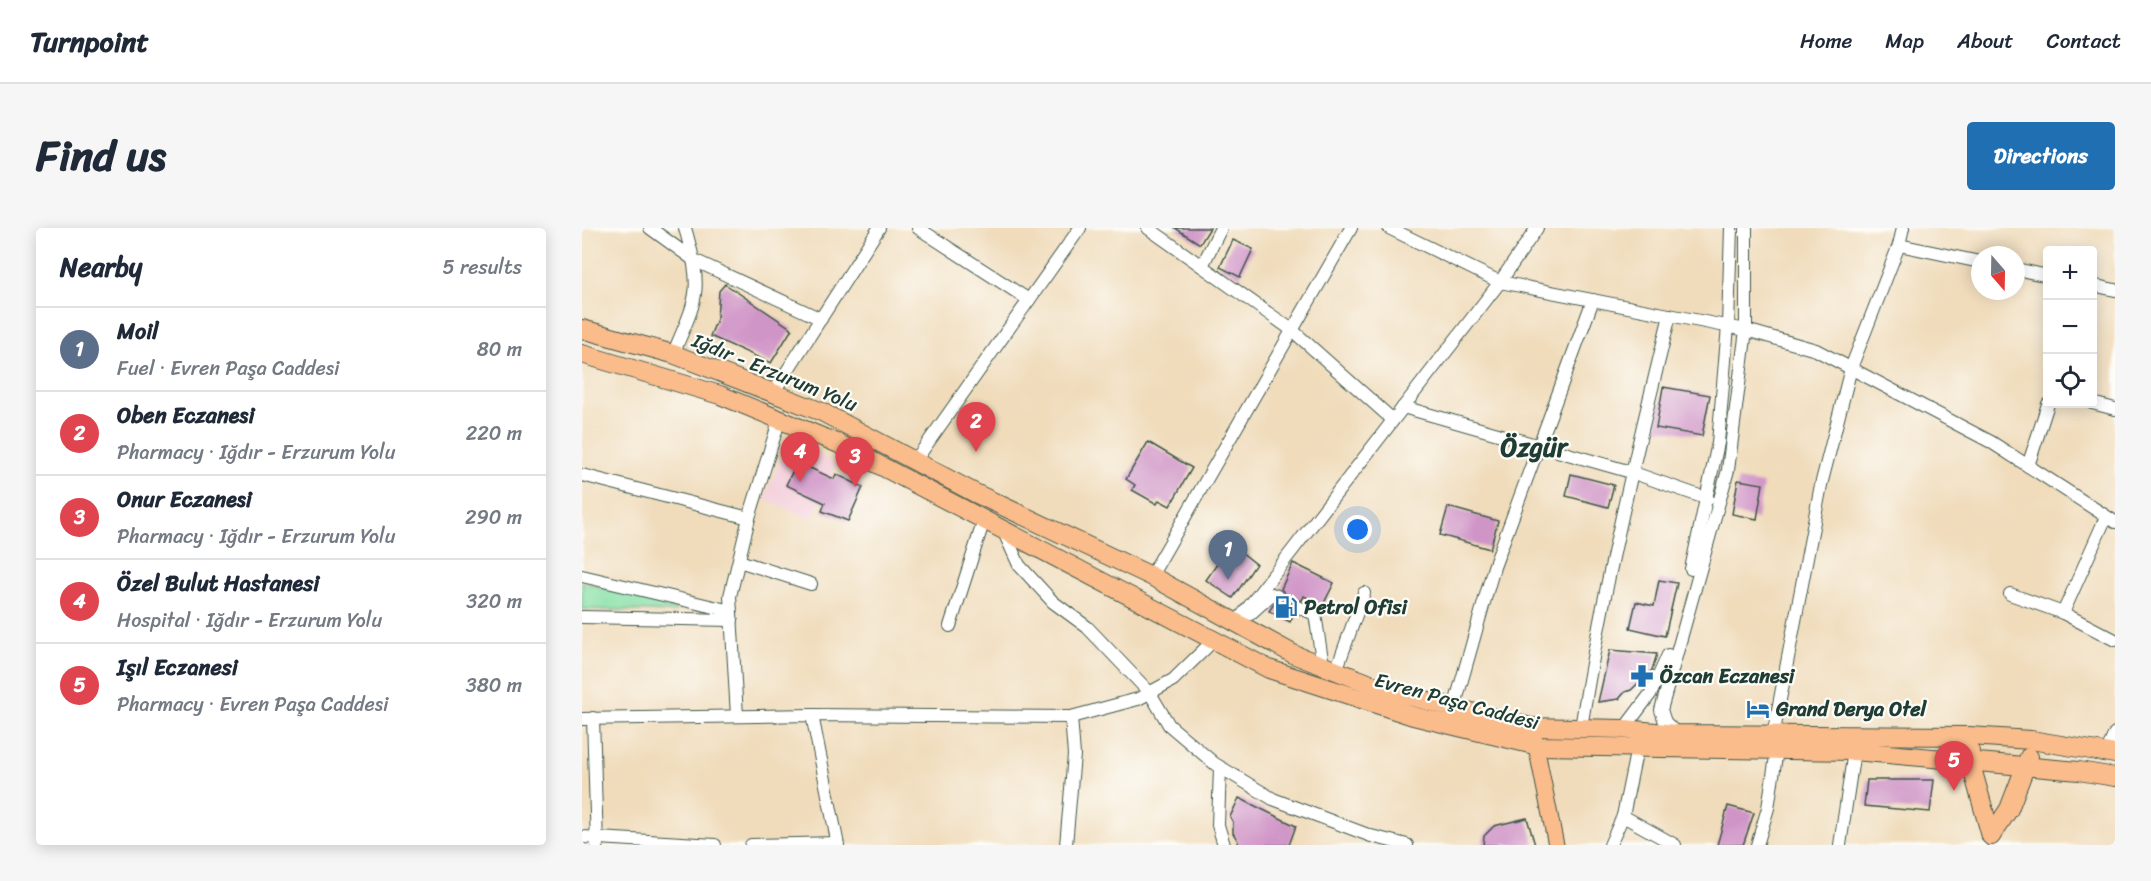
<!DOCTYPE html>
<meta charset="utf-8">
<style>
:root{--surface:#fff;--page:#f6f6f7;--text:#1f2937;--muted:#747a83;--line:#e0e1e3;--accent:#1f6fb2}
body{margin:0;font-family:Sriracha,sans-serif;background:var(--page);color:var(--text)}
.controls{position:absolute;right:18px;top:18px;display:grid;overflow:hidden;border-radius:6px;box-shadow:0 3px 15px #0003}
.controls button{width:54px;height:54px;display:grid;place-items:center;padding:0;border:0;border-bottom:2px solid var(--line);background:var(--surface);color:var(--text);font:30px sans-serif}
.compass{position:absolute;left:1389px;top:18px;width:54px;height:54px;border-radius:50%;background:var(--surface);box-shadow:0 3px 15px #0003;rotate:160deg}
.you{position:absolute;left:776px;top:302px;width:21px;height:21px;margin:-15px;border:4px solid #fff;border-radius:50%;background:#1a73e8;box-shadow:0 0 0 9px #1a73e833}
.badge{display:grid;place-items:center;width:39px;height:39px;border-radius:50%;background:var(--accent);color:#fff;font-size:20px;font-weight:700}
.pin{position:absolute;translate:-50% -50px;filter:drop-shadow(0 2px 3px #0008)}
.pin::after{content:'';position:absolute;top:32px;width:21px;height:18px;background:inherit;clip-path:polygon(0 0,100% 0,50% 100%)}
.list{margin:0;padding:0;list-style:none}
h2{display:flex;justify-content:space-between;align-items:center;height:78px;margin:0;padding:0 24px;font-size:26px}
h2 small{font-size:20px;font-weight:400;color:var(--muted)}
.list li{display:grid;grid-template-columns:39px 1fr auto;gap:18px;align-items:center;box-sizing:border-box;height:84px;padding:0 24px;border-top:2px solid var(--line)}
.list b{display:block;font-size:22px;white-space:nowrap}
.list p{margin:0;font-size:20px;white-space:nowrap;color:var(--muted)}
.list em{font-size:20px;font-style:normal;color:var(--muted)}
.icon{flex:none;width:33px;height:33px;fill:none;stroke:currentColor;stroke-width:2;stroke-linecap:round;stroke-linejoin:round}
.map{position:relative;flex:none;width:1533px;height:617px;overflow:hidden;border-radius:6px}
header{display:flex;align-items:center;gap:36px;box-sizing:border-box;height:84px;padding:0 30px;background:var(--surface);border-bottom:2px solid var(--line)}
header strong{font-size:28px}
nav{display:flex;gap:33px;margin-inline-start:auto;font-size:21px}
.intro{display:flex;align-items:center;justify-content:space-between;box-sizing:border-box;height:144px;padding:0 36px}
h1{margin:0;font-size:42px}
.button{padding:15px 27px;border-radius:6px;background:var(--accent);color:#fff;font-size:21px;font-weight:700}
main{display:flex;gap:36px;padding:0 36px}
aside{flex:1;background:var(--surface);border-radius:6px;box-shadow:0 3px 15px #0003}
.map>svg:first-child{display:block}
.built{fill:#f4cfdc}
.green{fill:#86e0a6;stroke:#528e6d;stroke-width:1.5}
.building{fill:#d095c7}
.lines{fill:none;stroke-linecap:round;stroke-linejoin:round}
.minor-tunnel{stroke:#c6bca0;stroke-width:12;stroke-dasharray:12 6;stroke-linecap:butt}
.minor-casing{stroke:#3e5548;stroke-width:14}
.major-casing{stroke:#3e5548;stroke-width:17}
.highway-casing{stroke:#3e5548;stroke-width:20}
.minor{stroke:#fff;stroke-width:12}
.major{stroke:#fabc8b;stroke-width:15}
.highway{stroke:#fabc8b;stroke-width:18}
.labels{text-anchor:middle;stroke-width:4.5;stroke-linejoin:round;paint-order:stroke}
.street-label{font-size:20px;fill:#1f3d34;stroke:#fdfcf7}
.poi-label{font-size:20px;font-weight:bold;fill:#1f3d34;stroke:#fdfcf7;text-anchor:start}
.district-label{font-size:26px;font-weight:bold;fill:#1f3d34;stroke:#fdfcf7}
</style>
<header>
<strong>Turnpoint</strong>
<nav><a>Home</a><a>Map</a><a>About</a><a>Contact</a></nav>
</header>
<div class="intro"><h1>Find us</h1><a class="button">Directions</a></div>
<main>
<aside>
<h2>Nearby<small>5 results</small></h2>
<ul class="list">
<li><span class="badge" style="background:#5c6f8a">1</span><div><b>Moil</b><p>Fuel · Evren Paşa Caddesi</p></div><em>80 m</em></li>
<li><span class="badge" style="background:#e0444e">2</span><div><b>Oben Eczanesi</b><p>Pharmacy · Iğdır - Erzurum Yolu</p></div><em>220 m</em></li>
<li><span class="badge" style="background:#e0444e">3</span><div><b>Onur Eczanesi</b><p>Pharmacy · Iğdır - Erzurum Yolu</p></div><em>290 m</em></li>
<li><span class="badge" style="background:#e0444e">4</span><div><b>Özel Bulut Hastanesi</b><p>Hospital · Iğdır - Erzurum Yolu</p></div><em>320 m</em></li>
<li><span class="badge" style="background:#e0444e">5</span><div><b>Işıl Eczanesi</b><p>Pharmacy · Evren Paşa Caddesi</p></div><em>380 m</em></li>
</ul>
</aside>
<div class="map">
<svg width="1533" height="617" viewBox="0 0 1533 617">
<rect width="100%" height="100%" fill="#fdfcf7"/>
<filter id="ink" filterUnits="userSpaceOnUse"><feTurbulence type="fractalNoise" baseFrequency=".0167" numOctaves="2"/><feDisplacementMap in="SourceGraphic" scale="12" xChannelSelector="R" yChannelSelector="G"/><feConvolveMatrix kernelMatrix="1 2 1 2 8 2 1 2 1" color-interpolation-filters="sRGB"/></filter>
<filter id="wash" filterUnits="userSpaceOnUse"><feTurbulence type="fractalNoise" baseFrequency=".008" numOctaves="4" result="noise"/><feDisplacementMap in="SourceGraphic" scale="24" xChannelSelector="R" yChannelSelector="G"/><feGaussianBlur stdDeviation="1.35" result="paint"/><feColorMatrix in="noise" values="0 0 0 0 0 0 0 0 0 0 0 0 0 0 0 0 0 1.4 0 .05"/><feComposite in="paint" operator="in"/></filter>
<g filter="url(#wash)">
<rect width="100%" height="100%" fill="#f0dcbb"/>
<path class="built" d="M 208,209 L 254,237 L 230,291 L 182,271 Z"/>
<path class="green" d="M 0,354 L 94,379 L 93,384 L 0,381 Z"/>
<g id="blocks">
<g class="building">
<path d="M 593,0 L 628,0 L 618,16 Z"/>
<path d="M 651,12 L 671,21 L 658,49 L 638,39 Z"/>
<path d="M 143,56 L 210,101 L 189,135 L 128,108 L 135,91 L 137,63 Z"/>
<path d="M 1081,159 L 1128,167 L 1120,208 L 1074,200 Z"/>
<path d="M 566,214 L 610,240 L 588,278 L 577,272 L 575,276 L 550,262 L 553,257 L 544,251 Z"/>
<path d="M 215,234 L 252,251 L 254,246 L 281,259 L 266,293 L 240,283 L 243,275 L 204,257 Z"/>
<path d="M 989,246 L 1032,257 L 1026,279 L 984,268 Z"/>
<path d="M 1156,252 L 1181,256 L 1175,291 L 1150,286 Z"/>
<path d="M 866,279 L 916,293 L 908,321 L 858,307 Z"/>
<path d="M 649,316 L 674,336 L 651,370 L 624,352 Z"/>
<path d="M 711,335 L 752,355 L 741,377 L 722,368 L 720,372 L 711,373 L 708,380 L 712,386 L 708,394 L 687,383 L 692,376 L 697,376 L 702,372 L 703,366 L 699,361 Z"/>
<path d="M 1077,352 L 1095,355 L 1083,408 L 1048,400 L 1054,374 L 1072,378 Z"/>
<path d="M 1028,422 L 1075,426 L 1070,442 L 1049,462 L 1043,464 L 1037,471 L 1016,474 Z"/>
<path d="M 1285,552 L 1352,552 L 1348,584 L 1282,578 Z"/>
<path d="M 657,570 L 714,598 L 707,617 L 654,617 L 656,613 L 651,605 L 651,594 L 648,589 Z"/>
<path d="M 1146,578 L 1172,585 L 1161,617 L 1135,617 Z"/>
<path d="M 945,590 L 953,617 L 901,617 L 902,608 L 912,598 Z"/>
</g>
</g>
</g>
<g filter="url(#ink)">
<use href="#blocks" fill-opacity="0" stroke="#3e5548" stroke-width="1.5"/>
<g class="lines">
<path class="minor-tunnel" d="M 695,368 L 716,379"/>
<g class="minor-casing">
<g id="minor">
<path d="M 68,0 L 112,32 L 239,91"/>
<path d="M 336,0 L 447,72"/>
<path d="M 566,0 L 710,102 L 811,192"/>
<path d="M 807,0 L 918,54 L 1164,102 L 1234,122 L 1409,214 L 1533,294"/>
<path d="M 1317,17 L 1398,34"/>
<path d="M 620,38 L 639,0"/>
<path d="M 1434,41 L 1466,48"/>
<path d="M 1510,57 L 1533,62"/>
<path d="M 91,126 C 116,68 121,63 103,0"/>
<path d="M 191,165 L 297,0"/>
<path d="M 1510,175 L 1533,181"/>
<path d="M 821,179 L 1049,244 L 1126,271"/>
<path d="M 333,233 L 498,0"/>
<path d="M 1446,238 L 1466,176"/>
<path d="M 0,247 L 167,290"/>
<path d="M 421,302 L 437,337 L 471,374 L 505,399 L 568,465 L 587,497 L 633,536 L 691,571 L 789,608 L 825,617"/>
<path d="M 157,333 L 229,356"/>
<path d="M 1109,341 L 1136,215 L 1146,98 L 1149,0"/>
<path d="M 0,348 L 149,383"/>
<path d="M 569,348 L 769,0"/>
<path d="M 1428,366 L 1481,385 L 1533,412"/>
<path d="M 716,379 L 733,386 L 741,438"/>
<path d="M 1481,385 L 1524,289"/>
<path d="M 668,386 L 690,366 L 695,368"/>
<path d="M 0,389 L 150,392"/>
<path d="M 655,394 L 918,54 L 955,0"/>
<path d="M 368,398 L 402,292"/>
<path d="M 754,443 L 782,365"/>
<path d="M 872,480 L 912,339 L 1011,72"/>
<path d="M 230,487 L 256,617"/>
<path d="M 155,488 L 148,368 L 167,290 L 198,190"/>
<path d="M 11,490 L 15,617"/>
<path d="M 0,491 L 230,487 L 489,489 L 556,471 L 591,452 L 632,412"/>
<path d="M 999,500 C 1021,361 1054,224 1088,87"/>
<path d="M 1042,501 L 1069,465 L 1086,427"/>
<path d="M 1095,506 L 1083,494 L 1079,482 L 1146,242 L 1164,102 L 1164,0"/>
<path d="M 1191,508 L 1239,257 L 1269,140 L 1317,17 L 1321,0"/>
<path d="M 1524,525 L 1533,505"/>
<path d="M 638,540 L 636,597 L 642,617"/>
<path d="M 1041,588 L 1093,617"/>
<path d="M 0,609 L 133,617"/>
<path d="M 169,617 L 255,615"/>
<path d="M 484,617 L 492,527 L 489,489"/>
<path d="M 1028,617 L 1041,588 L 1055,520"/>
<path d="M 1175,617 L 1186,580 L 1195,522"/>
<path d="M 1258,617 L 1272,523"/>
</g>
</g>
<g class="major-casing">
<path id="major" d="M 952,508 L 974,617"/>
</g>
<g class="highway-casing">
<g id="highway">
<path d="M 0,101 L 91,126 L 240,184 L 393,265 L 569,348 L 713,427 L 807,463 L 948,499 L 1042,501 L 1095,506 L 1387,508 L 1449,512 L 1533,526"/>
<path d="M 0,126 L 138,167 L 257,216 L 687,441 L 831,488 L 956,518 L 1272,523 L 1497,543 L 1533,549"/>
<path d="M 1388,523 L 1388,533 L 1409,608"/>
<path d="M 1409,608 L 1427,581 L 1447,529"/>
</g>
</g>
<use href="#minor" class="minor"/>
<use href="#major" class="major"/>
<use href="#highway" class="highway"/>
</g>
</g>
<defs>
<g id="fuel-bare" transform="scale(1.8)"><path d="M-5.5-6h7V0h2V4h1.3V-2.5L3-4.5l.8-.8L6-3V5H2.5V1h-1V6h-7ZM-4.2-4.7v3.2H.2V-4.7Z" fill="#1f6fb2" stroke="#fdfcf7" stroke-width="2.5" paint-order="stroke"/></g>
<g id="pharmacy-bare" transform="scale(1.8)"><path d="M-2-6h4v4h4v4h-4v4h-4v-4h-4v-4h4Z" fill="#1f6fb2" stroke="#fdfcf7" stroke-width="2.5" paint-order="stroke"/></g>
<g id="hotel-bare" transform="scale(1.8)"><path d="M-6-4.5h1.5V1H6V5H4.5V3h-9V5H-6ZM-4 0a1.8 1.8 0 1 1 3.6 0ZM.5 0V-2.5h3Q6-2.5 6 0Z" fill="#1f6fb2" stroke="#fdfcf7" stroke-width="2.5" paint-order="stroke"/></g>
</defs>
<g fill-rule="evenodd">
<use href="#fuel-bare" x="704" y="379"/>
<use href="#pharmacy-bare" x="1060" y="448"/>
<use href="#hotel-bare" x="1176" y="481"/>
</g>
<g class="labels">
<g class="street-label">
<text transform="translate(193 144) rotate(22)" y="7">Iğdır - Erzurum Yolu</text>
<text transform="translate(875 473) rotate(15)" y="7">Evren Paşa Caddesi</text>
</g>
<g class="poi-label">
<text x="722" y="386">Petrol Ofisi</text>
<text x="1078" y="455">Özcan Eczanesi</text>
<text x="1194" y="488">Grand Derya Otel</text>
</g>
<g class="district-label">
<text x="952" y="228">Özgür</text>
</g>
</g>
</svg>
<div class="controls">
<button>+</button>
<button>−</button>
<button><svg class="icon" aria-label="locate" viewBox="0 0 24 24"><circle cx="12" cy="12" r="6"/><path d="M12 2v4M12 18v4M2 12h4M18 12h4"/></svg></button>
</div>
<svg class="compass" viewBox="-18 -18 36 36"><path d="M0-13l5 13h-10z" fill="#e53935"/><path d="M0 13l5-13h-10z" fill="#747a83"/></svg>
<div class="you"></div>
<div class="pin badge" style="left:646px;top:352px;background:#5c6f8a">1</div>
<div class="pin badge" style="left:394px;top:224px;background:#e0444e">2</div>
<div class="pin badge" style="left:273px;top:259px;background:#e0444e">3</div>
<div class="pin badge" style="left:218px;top:254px;background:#e0444e">4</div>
<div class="pin badge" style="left:1372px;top:563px;background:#e0444e">5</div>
</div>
</main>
